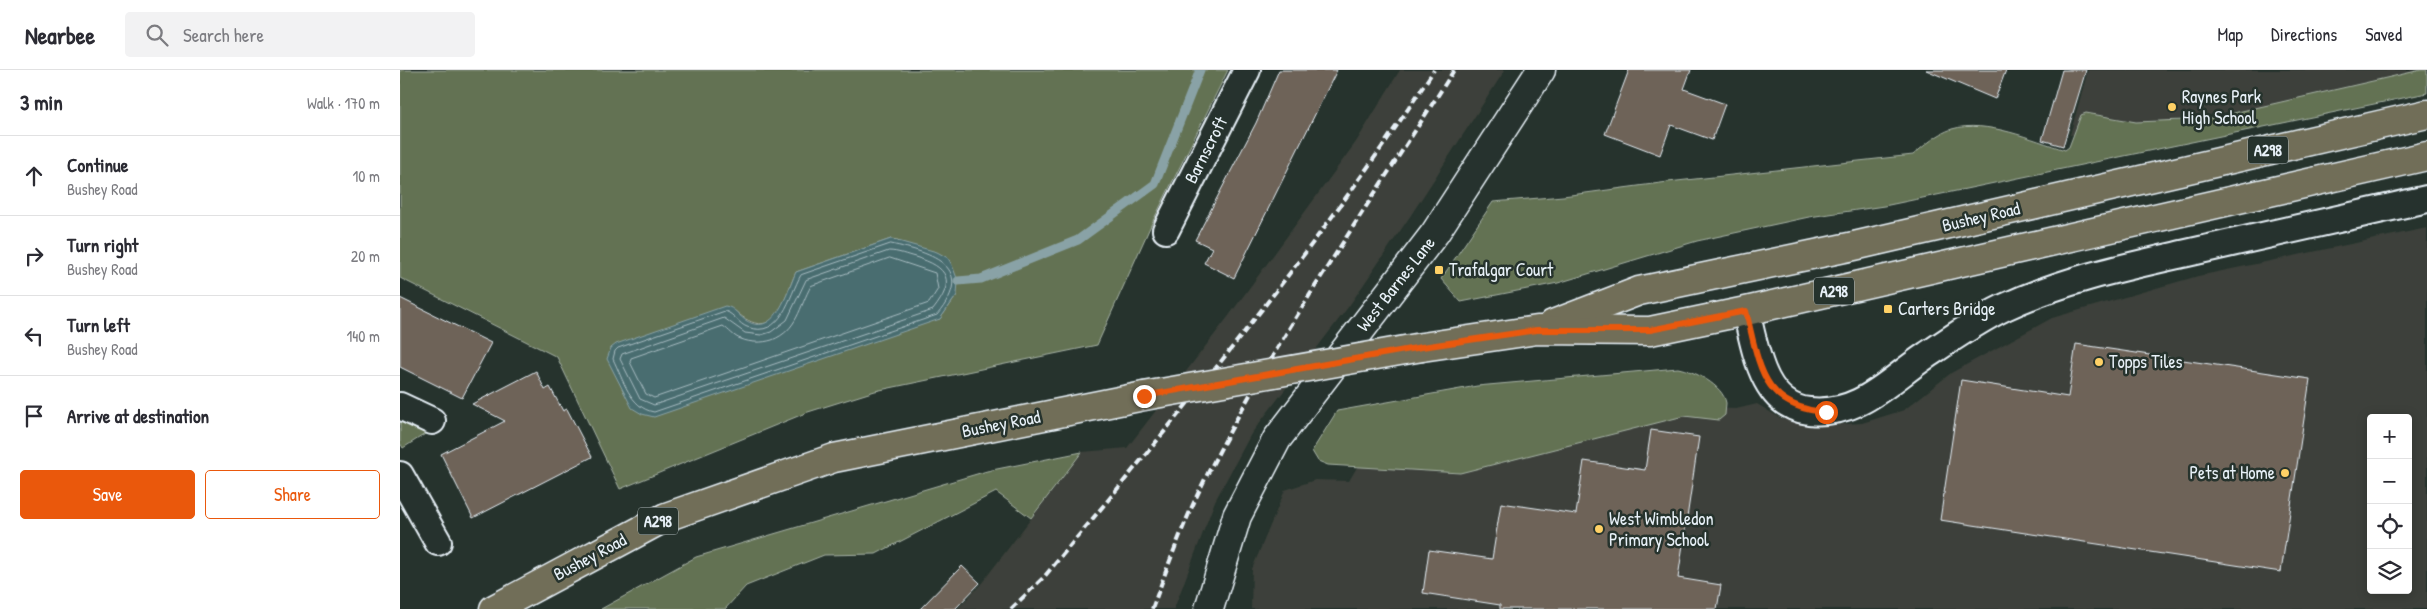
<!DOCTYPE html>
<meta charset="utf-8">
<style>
:root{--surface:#fff;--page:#f2f2f3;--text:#2b2b33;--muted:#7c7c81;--line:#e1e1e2;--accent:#ea580c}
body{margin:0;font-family:"Patrick Hand",sans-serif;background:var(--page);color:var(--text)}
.controls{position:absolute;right:15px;bottom:15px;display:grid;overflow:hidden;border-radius:5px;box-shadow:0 2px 12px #0003}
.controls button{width:45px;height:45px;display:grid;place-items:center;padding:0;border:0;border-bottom:1px solid var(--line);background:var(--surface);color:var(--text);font:25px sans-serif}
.stop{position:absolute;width:15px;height:15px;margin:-11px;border:4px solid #ea580c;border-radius:50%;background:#fff}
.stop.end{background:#ea580c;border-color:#fff;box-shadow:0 1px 5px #0008}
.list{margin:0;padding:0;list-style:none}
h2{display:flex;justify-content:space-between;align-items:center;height:65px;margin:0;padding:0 20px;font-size:21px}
h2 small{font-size:16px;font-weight:400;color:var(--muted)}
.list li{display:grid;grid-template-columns:32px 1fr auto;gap:15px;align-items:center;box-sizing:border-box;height:80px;padding:0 20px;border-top:1px solid var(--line)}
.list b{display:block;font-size:19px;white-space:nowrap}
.list p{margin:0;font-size:16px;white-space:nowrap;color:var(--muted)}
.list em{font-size:16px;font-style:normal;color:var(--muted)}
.actions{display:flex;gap:10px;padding:15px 20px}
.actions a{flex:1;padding:11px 0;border:1px solid var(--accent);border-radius:5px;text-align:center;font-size:18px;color:var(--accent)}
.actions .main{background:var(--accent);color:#fff}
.icon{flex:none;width:28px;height:28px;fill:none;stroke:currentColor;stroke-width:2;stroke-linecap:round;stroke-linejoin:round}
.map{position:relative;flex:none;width:2027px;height:539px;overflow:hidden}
header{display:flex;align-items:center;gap:30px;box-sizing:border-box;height:70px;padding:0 25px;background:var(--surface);border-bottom:1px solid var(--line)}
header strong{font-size:24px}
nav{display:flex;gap:28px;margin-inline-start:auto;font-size:18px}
.search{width:350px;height:45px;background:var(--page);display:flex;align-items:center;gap:12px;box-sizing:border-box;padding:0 18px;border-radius:5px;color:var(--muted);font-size:19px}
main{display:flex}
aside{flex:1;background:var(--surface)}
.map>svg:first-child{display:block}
.built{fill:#3c413a;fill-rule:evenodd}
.green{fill:#647253;stroke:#a6b2a6;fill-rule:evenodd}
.water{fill:#496d70;stroke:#89a2a6}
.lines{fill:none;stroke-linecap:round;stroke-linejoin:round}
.shore{stroke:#a8bcc2;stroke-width:1}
.stream{stroke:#89a2a6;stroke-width:9}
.building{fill:#6e6359;stroke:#e8f1f8}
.minor-casing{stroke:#e8f1f8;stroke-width:30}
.secondary-casing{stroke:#e8f1f8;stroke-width:31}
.primary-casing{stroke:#e8f1f8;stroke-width:31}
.minor{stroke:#26332d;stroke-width:26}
.secondary{stroke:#26332d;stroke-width:28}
.primary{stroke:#716e59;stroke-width:28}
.rail{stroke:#e8f1f8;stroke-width:4;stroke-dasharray:8 4;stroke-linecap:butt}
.primary-bridge-casing{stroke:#e8f1f8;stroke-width:31;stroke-linecap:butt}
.primary-bridge{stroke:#716e59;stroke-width:28}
.route{stroke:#ea580c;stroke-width:6}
.poi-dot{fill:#ffd166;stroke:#26332d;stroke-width:2}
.labels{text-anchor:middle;stroke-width:5;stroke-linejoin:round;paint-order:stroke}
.shield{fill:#26332d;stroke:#aeb8bb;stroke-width:1}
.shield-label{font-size:16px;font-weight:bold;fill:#e8f1f8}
.poi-label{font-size:18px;fill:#e8f1f8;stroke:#26332d;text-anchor:start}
.street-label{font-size:18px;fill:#e8f1f8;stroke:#26332d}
</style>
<header>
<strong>Nearbee</strong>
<div class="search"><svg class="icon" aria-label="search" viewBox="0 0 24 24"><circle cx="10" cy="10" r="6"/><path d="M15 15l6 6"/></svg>Search here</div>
<nav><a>Map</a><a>Directions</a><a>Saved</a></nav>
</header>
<main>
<aside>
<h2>3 min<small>Walk · 170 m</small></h2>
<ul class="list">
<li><svg class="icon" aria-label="ahead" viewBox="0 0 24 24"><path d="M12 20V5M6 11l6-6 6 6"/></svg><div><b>Continue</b><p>Bushey Road</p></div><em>10 m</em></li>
<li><svg class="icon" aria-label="right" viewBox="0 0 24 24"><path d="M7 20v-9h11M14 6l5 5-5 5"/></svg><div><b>Turn right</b><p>Bushey Road</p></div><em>20 m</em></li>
<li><svg class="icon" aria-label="left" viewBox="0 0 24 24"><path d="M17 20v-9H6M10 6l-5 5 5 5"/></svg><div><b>Turn left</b><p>Bushey Road</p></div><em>140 m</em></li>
<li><svg class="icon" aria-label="arrive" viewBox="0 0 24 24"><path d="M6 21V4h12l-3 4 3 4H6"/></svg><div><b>Arrive at destination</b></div></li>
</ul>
<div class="actions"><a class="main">Save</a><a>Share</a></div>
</aside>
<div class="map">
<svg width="2027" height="539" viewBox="0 0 2027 539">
<rect width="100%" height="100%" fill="#26332d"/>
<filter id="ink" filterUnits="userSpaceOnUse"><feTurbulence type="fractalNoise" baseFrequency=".02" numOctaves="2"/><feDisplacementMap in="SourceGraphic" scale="10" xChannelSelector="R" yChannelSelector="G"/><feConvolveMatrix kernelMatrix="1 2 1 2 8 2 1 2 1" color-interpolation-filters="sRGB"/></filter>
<g filter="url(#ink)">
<g class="built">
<path d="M 1000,0 L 1105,0 L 1011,145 L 949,236 L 851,364 L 815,431 L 774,539 L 557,539 L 581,514 L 682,382 L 727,378 L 828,247 L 956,72 Z"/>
<path d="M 1688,0 L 2027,0 L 2005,17 L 1670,65 Z"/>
<path d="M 2027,158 L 2027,539 L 851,539 L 852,499 L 885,420 L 915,410 L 949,411 L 960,392 L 1284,337 L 1336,339 L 1357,334 L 1380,348 L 1409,356 L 1462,353 L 1504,340 L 1551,303 L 1652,248 L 1798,206 ZM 1971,348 L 2008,348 L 2008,520 L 1971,520 Z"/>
</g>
<g class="green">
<path d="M 0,0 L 828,0 L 751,155 L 697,275 L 475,321 L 408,342 L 220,419 L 157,287 L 0,208 ZM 491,169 L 498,170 L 557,225 L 540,249 L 211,278 L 335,241 C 375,276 383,231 396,202 Z"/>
<path d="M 2021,0 L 2027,0 L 2027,23 L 1484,136 L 1409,147 L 1297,171 L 1158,213 L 1061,232 L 1041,209 L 1093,132 L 1163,126 L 1268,112 L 1513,85 C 1525,75 1537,64 1552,59 C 1586,49 1633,70 1665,80 L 1669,77 L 1681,45 L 1686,43 L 1736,52 L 1807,49 Z"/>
<path d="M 1278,298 C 1294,301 1323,315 1326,333 C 1326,337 1325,341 1325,345 L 1319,350 L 1284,346 L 1060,403 L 928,395 L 918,391 L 912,381 L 937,341 L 1077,316 Z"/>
<path d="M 0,350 L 30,361 L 3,378 L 0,373 Z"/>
<path d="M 682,382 L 631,448 L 596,422 L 476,484 L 424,485 L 346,516 L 325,539 L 201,539 L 296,487 L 587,401 Z"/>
</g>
<path class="water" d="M 491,169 L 537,182 L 548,188 L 552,195 L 558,211 L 557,225 L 540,249 L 254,347 L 242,344 L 232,338 L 207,289 L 211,278 L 216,274 L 325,236 C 335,237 339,247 347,251 C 376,268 388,219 396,202 Z"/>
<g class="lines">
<g class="shore">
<path d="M 491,174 C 533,183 577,197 537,245 L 254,342 C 230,338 223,309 213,289 L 215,281 L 218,278 L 325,241 C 334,244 339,254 347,257 C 382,270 389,225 401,205 Z"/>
<path d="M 489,181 C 498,181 507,185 515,187 C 549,197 556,211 533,240 L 254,335 L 240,329 L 220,289 L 222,284 L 324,248 L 345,263 L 361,265 L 371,262 L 387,250 L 406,210 Z"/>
<path d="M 490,188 L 535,203 L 538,219 L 529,233 L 254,328 L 246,324 L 230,292 L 231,288 L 323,256 C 329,260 334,267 341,269 C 351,273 362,273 372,270 C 398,260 399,237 411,216 Z"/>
</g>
<path class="stream" d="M 558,211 L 581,209 L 678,170 L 755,114 L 800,0"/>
</g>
<g class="building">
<path d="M 879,0 L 937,0 L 834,208 L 804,193 L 812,178 L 795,170 L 856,53 Z"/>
<path d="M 1229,0 L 1291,0 L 1284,19 L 1325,34 L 1312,70 L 1271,55 L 1260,85 L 1205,64 Z"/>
<path d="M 1526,0 L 1606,0 L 1595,29 Z"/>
<path d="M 1662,0 L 1686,0 L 1663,76 L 1642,70 Z"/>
<path d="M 0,228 L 91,273 L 62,328 L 0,297 Z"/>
<path d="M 1676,274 L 1910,309 L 1881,502 L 1540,450 L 1561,310 L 1668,327 Z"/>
<path d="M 136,301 L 145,320 L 150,317 L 163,341 L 167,339 L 192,387 L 73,448 L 41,384 L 105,351 L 72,334 Z"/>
<path d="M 1251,360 L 1299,367 L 1278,508 L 1321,515 L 1317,539 L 1100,539 L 1100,535 L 1023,523 L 1029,480 L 1092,489 L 1101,433 L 1176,444 L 1184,391 L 1245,400 Z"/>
<path d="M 562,496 L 580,513 L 555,539 L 520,539 Z"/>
</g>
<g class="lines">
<g class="minor-casing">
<g id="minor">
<path d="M 766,160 L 847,0"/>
<path d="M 1346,241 C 1355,277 1362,336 1409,341 C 1460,346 1488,311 1527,285 C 1552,268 1578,250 1605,237 C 1663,210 1725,197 1787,183 C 1867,165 1947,147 2027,129"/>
<path d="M 0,336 L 32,351"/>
<path d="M 0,405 L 38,472"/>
</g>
</g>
<g class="secondary-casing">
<path id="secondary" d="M 809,539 L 837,446 L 877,369 L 1035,163 L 1141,0"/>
</g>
<g class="primary-casing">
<g id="primary">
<path d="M 1153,254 L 1239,221 L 1454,176 L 2027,44"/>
<path d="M 1022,277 L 1137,260 L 1250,261 L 1346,241 L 2027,86"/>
<path d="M 94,539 L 266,447 L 434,388 L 744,326"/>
</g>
</g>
<use href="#minor" class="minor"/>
<use href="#secondary" class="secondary"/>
<use href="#primary" class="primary"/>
<g class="rail">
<path d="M 611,539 L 644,507 C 781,343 917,179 1034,0"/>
<path d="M 752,539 C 769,493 786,446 808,403 C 879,263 970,133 1054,0"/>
</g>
<g class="primary-bridge-casing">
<path id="primary-bridge" d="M 744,326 L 1022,277"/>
</g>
<use href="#primary-bridge" class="primary-bridge"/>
</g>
</g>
<g class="lines" filter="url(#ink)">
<path class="route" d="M 744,326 L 1022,277 L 1137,260 L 1250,260 L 1346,241 C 1359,293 1361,338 1426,342"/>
</g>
<g class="poi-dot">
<circle cx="1772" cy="37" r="5"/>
<rect x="1034" y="195" width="10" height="10" rx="2.5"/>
<rect x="1483" y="234" width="10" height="10" rx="2.5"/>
<circle cx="1699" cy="292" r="5"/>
<circle cx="1885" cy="403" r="5"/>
<circle cx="1199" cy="459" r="5"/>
</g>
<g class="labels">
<g class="shield">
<rect x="1848" y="66.5" width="40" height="27" rx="4"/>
<rect x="1414" y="207.5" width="40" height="27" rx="4"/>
<rect x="238" y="437.5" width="40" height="27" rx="4"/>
</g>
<g class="shield-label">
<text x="1868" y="86">A298</text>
<text x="1434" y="227">A298</text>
<text x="258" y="457">A298</text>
</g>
<g class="poi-label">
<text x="1782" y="33">Raynes Park<tspan x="1782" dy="21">High School</tspan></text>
<text x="1049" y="206">Trafalgar Court</text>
<text x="1498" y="245">Carters Bridge</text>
<text x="1709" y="298">Topps Tiles</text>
<text x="1875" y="409" text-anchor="end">Pets at Home</text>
<text x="1209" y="455">West Wimbledon<tspan x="1209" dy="21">Primary School</tspan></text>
</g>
<g class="street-label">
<text transform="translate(806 80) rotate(-63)" y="6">Barnscroft</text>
<text transform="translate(1581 147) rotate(-13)" y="6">Bushey Road</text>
<text transform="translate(996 214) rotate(-52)" y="6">West Barnes Lane</text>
<text transform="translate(601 354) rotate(-11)" y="6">Bushey Road</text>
<text transform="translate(190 487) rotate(-28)" y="6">Bushey Road</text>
</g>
</g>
</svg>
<div class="controls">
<button>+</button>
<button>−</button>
<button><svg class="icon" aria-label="locate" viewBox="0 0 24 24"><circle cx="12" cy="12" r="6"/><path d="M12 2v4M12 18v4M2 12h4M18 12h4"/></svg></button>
<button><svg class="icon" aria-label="layers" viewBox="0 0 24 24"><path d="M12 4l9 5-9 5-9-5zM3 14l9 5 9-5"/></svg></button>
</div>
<div class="stop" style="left:1426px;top:342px"></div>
<div class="stop end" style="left:744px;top:326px"></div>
</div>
</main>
